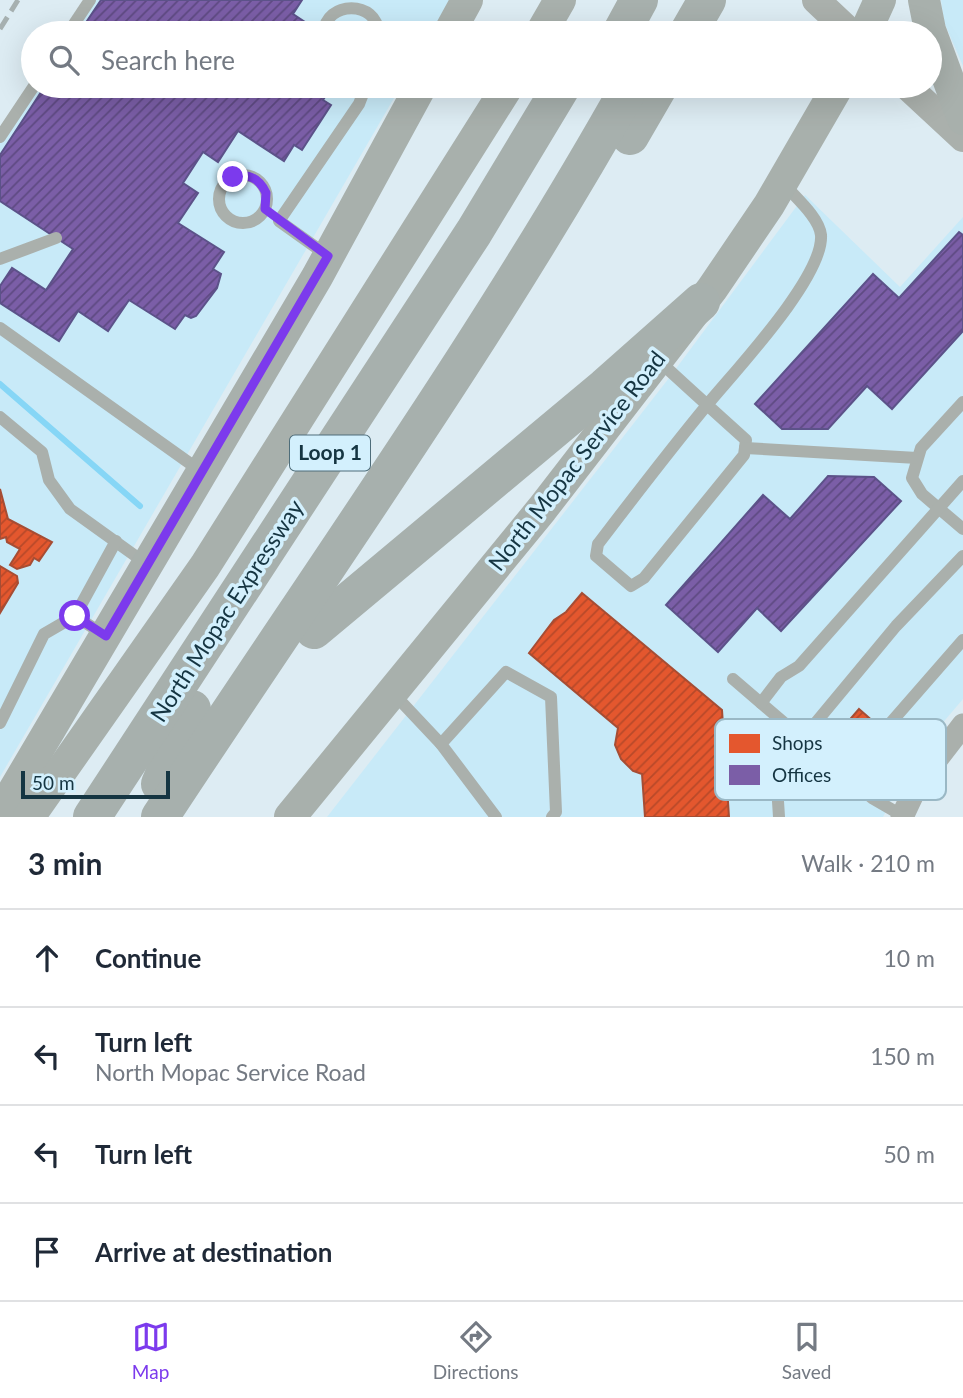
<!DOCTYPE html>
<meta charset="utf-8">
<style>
:root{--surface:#fff;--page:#f2f2f3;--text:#1f2937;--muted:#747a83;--line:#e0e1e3;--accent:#7c3aed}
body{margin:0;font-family:Lato,sans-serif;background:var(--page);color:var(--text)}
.scale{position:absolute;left:21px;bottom:18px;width:149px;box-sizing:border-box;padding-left:7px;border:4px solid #153542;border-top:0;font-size:19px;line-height:24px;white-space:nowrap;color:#153542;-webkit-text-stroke:5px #d3f0fd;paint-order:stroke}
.stop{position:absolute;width:21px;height:21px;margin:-16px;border:5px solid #7c3aed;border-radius:50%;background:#fff}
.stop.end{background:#7c3aed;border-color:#fff;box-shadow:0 2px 7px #0008}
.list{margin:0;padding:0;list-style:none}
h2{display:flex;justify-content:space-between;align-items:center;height:91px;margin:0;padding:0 28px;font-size:30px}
h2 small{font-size:23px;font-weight:400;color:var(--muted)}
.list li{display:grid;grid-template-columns:46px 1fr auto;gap:21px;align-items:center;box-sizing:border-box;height:98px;padding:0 28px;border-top:2px solid var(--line)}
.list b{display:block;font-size:26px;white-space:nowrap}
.list p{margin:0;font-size:23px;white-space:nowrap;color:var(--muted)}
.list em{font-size:23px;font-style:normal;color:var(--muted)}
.icon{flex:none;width:38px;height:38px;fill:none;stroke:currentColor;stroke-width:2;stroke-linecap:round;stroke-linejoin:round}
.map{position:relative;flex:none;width:963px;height:817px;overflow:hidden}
.search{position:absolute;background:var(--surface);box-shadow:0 7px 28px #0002;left:21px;right:21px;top:21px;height:77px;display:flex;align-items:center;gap:18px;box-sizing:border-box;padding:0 24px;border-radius:38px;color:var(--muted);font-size:26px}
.sheet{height:483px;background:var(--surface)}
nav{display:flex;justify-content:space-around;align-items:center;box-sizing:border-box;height:98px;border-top:2px solid var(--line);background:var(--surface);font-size:19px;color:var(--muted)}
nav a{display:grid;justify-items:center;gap:4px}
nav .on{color:var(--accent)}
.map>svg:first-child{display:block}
.built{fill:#c8eaf8}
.shops{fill:url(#shops-hatch);stroke:#a64d34;stroke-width:2}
.offices{fill:url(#offices-hatch);stroke:#5c5289;stroke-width:2}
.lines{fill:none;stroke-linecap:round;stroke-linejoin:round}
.stream{stroke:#86d6f6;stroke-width:6}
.service{stroke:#aab0ac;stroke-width:12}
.minor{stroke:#aab0ac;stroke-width:23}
.tertiary{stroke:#aab0ac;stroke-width:28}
.secondary{stroke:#a8b0ac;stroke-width:32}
.motorway{stroke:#a7b0ad;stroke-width:38}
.rail{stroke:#a6b0b0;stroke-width:5;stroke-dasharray:14 7;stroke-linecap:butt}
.route{stroke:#7c3aed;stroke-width:9}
.labels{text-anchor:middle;stroke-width:7;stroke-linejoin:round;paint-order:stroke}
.shield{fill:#d3f0fd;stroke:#4e6d7a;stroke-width:2}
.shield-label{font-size:21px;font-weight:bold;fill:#153542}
.street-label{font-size:23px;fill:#153542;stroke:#d3f0fd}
.key{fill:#d3f0fd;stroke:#9ab8c5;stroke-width:2}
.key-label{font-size:19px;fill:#153542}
</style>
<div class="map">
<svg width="963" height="817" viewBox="0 0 963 817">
<defs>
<pattern id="shops-hatch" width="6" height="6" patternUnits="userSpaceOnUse" patternTransform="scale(1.75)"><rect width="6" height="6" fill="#e4572e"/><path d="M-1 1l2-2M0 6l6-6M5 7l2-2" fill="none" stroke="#b84929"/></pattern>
<pattern id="offices-hatch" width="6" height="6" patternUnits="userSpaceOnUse" patternTransform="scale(1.75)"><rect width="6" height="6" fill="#7b5ea7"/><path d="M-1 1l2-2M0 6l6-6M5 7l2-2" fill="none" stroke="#5e4a82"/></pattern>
</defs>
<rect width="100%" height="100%" fill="#ddecf3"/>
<g class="built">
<path d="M 87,0 L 451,0 L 432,33 L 65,33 Z"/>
<path d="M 941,0 L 963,0 L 963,66 L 944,22 Z"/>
<path d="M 33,86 L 401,86 L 0,777 L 0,135 Z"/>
<path d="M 805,195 L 900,287 L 963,217 L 963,699 L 917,753 L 883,817 L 327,817 L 669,378 Z"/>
</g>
<g class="shops">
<path d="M 0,489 L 8,519 L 52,542 L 39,561 L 34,558 L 30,565 L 17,569 L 10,565 L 20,549 L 7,542 L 6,537 L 0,539 Z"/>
<path d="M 0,566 L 17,576 L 18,583 L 0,613 Z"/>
<path d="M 582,593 L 722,710 L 729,817 L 645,817 L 642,774 L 633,771 L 621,759 L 615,745 L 618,728 L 529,653 L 554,620 L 566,612 Z"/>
<path d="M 859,709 L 874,722 L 855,744 L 840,731 Z"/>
</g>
<g class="offices">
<path d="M 101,0 L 302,0 L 293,14 L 308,24 L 302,33 L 79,33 Z"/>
<path d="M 45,86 L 332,86 L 323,100 L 331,105 L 302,150 L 294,145 L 284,161 L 238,131 L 218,162 L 203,152 L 183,183 L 198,193 L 178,223 L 224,252 L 213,269 L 221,274 L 217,288 L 196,316 L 191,318 L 185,315 L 175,329 L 129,300 L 108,331 L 78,311 L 59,341 L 0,303 L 0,286 L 12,268 L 46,290 L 73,249 L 0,201 L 0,155 Z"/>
<path d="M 959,232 L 963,235 L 963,331 L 892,409 L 867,386 L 828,429 L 782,429 L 755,404 L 873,274 L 899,298 Z"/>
<path d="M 828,476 L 874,477 L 901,501 L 781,631 L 757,608 L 718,652 L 666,605 L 763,495 L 790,519 Z"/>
</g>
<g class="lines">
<path class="stream" d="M 0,384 L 140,506"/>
<g class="service">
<path d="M 68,33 L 90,0"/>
<path d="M 324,33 C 325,0 378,0 378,33"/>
<path d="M 0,137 L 34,86"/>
<circle cx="243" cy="199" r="24"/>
<path d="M 328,256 L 279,221 L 359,104 L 366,86"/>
<path d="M 0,259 L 56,238"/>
<path d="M 0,328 L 202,472"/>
<path d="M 657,359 C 686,386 716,413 746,440 L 744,455 L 644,578 L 631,586 L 596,556 L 598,544 C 634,497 669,451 707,405 C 734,372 824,277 821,235 C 819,217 795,197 784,184"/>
<path d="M 963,402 L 921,448 L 912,478 L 922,494 L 963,529"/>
<path d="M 0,417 L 42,452 L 49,480 L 70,509 L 148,565"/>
<path d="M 745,448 L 917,458"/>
<path d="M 75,616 L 106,636"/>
<path d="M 733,679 L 872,798 L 903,816"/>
<path d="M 393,693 L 441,744"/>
<path d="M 761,703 L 781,677 L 799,666 L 963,481"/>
<path d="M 0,723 L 44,634 L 75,616 L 116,541"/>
<path d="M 803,738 L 896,626 L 963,556"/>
<path d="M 776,770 L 779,817"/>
<path d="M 846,774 L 963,640"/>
<path d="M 496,817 L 441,744 L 506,672 L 551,697 L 556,812 L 552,817"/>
</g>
<path class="minor" d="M 902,817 L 917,785 L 963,725"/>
<g class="tertiary">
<path d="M 816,0 L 851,33"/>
<path d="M 907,86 L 963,138"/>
</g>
<g class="secondary">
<path d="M 924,0 L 930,30 L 963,119"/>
<path d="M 449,33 L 467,0"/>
<path d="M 541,33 L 560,0"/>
<path d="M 865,33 L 880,0"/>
<path d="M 0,814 L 317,277 L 421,86"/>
<path d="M 29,817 L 205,566 L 508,86"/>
<path d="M 290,817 L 542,509 L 712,289 L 769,205 L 838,86"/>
</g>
<g class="motorway">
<path d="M 621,33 L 639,0"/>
<path d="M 688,33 L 707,0"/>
<path d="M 630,136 L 659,86"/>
<path d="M 314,630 L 605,387 L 701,302"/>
<path d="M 160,784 L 192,709"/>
<path d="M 92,817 L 474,232 L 562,86"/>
<path d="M 160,817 C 319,575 488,339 630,86"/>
</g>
<path class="rail" d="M 0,29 L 18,0"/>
</g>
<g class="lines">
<path class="route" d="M 75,616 L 106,636 L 328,256 L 265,209 L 266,193 C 259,178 249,173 233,177"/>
</g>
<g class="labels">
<rect class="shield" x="290" y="435.5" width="80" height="35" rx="5"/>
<g class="shield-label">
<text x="330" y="460">Loop 1</text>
</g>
<g class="street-label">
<text transform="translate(577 461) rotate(-52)" y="8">North Mopac Service Road</text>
<text transform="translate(227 611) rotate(-57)" y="8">North Mopac Expressway</text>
</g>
</g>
<rect x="715" y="719" width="231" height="81" rx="10" class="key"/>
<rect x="729" y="734" width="31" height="19" fill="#e4572e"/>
<rect x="729" y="765" width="31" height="20" fill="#7b5ea7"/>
<g class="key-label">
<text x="772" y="750">Shops</text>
<text x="772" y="782">Offices</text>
</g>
</svg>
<div class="scale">50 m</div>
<div class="stop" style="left:75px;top:616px"></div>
<div class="stop end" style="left:233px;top:177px"></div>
<div class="search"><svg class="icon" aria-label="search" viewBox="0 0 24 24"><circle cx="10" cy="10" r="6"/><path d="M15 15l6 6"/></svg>Search here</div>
</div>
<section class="sheet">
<h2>3 min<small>Walk · 210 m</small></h2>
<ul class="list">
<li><svg class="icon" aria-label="ahead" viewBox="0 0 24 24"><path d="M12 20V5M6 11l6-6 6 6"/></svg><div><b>Continue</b></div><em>10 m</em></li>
<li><svg class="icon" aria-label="left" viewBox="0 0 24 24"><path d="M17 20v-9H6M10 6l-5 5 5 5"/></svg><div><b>Turn left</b><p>North Mopac Service Road</p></div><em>150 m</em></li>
<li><svg class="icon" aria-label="left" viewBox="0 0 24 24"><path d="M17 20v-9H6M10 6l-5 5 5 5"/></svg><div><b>Turn left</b></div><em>50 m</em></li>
<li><svg class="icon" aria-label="arrive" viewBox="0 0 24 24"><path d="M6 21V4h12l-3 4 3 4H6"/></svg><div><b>Arrive at destination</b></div></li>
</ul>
</section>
<nav>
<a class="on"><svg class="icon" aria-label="map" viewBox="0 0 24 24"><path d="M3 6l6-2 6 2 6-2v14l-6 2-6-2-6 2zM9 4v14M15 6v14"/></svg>Map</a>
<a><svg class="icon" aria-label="directions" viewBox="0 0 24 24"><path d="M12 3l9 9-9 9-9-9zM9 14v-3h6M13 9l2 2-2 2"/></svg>Directions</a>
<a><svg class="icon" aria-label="saved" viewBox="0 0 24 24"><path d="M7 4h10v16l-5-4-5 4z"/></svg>Saved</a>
</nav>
